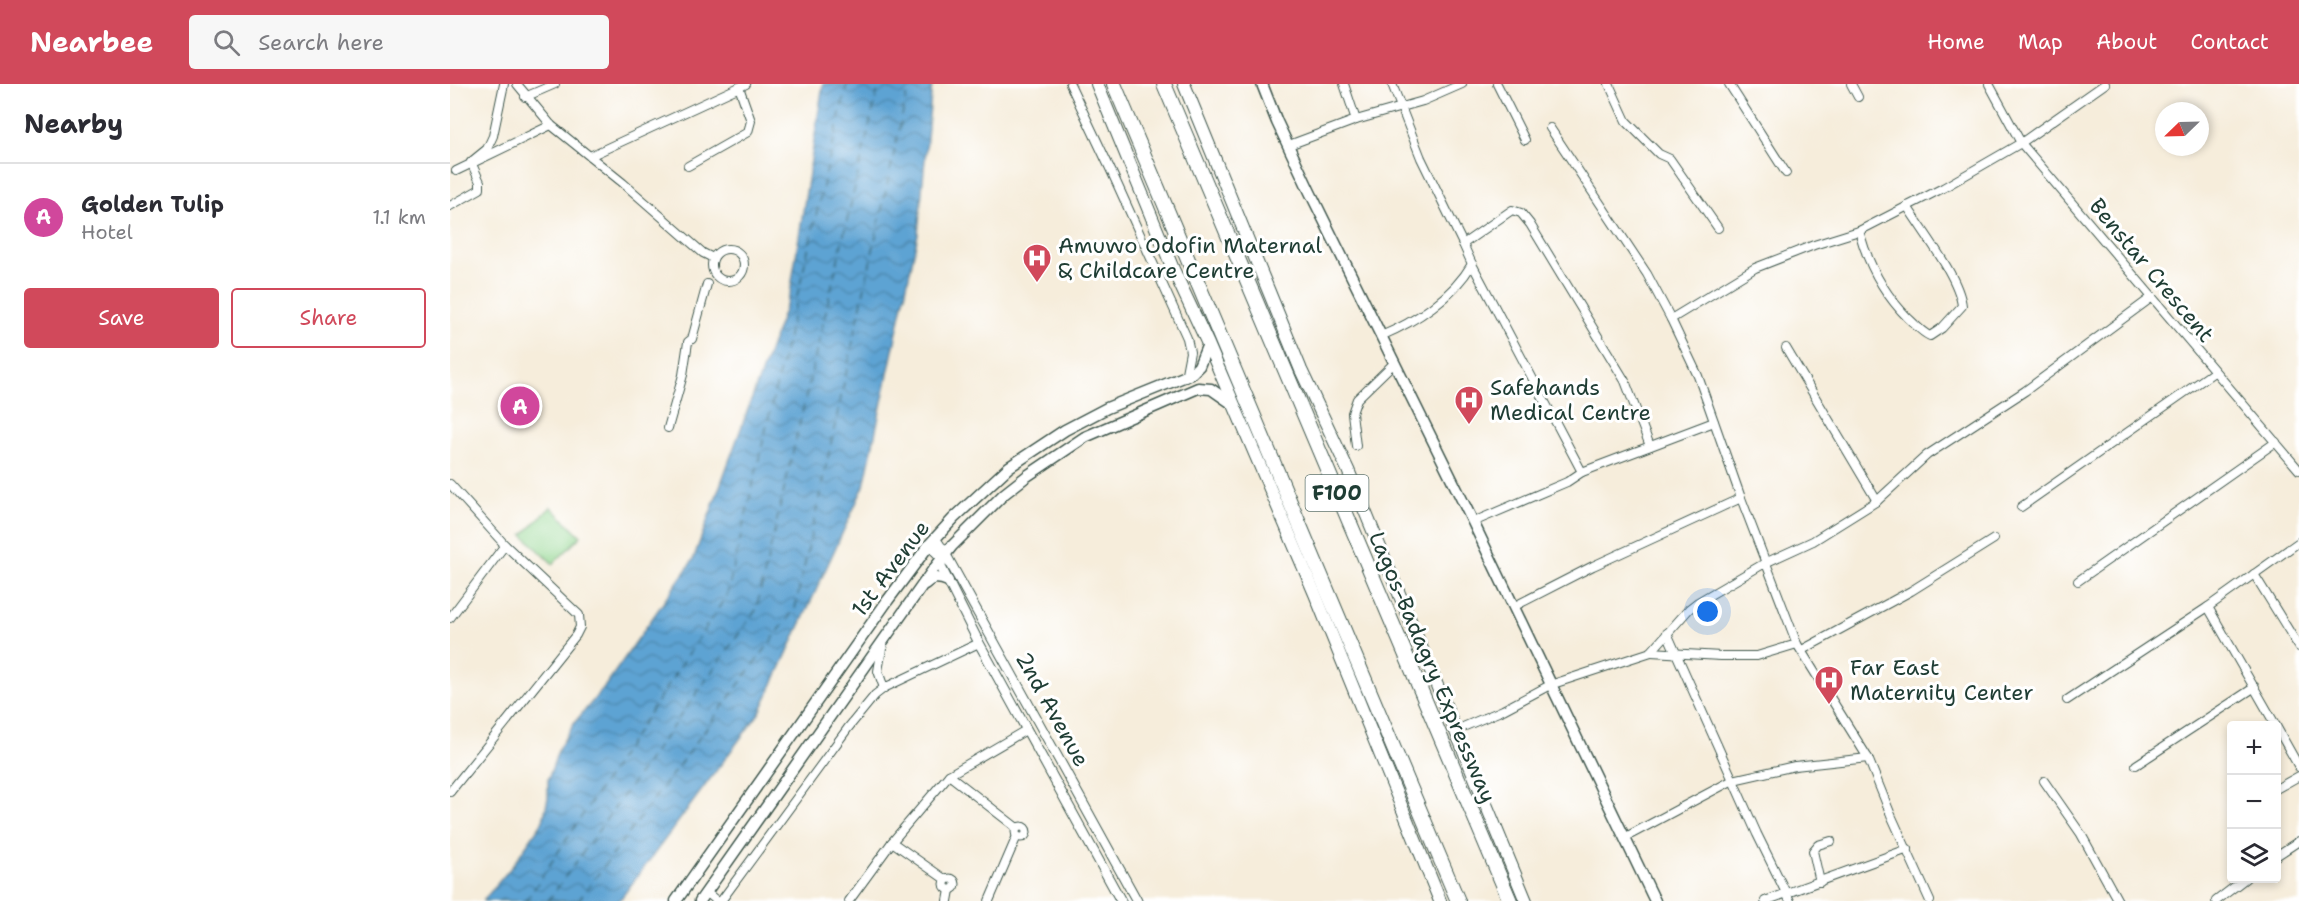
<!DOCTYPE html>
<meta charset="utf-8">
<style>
:root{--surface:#fff;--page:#f7f7f7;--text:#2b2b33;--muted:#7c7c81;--line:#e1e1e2;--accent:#d1495b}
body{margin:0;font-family:"Shantell Sans",sans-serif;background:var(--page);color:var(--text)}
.controls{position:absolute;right:18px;bottom:18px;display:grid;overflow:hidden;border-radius:6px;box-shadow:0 3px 9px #0003}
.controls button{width:54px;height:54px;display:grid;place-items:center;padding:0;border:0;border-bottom:2px solid var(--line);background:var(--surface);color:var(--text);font:30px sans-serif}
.compass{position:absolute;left:1705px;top:18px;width:54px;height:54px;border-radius:50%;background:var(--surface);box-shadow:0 3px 9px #0003;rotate:247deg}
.you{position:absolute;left:1258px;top:528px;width:21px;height:21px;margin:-15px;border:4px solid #fff;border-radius:50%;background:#1a73e8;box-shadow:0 0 0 9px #1a73e833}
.badge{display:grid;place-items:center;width:39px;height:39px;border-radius:50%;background:var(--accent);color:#fff;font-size:20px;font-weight:700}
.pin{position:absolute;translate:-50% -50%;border:3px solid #fff;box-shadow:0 2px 6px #0006}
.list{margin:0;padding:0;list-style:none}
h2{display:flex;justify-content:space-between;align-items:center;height:78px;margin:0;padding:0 24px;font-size:26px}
h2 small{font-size:20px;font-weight:400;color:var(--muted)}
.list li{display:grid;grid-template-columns:39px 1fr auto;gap:18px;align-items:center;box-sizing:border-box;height:108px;padding:0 24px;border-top:2px solid var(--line)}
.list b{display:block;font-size:22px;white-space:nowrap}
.list p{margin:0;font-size:20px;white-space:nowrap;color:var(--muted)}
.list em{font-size:20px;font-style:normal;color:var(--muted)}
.actions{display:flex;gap:12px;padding:18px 24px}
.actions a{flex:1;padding:14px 0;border:2px solid var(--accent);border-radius:6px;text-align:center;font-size:21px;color:var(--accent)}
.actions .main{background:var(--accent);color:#fff}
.icon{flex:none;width:33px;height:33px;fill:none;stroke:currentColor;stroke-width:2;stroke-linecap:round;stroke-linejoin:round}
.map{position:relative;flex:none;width:1849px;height:817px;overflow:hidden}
header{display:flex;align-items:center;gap:36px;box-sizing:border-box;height:84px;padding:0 30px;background:var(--accent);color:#fff}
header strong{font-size:28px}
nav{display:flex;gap:33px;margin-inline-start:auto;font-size:21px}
.search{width:420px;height:54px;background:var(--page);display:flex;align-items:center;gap:15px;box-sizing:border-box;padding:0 21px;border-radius:6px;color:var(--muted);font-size:22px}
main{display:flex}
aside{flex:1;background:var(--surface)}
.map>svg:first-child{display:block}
.pitch{fill:#91d58e;stroke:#588961;stroke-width:1.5}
.water{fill:url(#water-waves);stroke:#3e7084;stroke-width:1.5}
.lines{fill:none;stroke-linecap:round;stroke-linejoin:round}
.ferry{stroke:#35616c;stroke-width:1.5;stroke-dasharray:8 6;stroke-linecap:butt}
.minor-casing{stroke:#3f574d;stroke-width:10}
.tertiary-casing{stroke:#3f574d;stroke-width:11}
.secondary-casing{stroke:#3f574d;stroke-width:13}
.primary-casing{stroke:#3f574d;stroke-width:14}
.motorway-casing{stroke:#3f574d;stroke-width:16}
.minor{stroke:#fff;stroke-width:8}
.tertiary{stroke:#fff;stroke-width:9}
.secondary{stroke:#fff;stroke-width:10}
.primary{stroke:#fff;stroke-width:12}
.motorway{stroke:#fff;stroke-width:14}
.labels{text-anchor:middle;stroke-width:6;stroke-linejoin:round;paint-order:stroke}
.shield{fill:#fff;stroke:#627771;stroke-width:1.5}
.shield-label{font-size:21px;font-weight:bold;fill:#1f3d34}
.poi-label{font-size:22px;fill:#1f3d34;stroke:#fff;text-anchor:start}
.street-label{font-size:22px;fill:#1f3d34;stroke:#fff}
</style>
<header>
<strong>Nearbee</strong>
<div class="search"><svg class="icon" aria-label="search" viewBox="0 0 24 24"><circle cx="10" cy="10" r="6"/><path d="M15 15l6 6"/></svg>Search here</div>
<nav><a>Home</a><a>Map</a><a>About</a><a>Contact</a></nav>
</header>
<main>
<aside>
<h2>Nearby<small></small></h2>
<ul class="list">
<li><span class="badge" style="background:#d1479c">A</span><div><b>Golden Tulip</b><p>Hotel</p></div><em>1.1 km</em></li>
</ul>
<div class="actions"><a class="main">Save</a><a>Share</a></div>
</aside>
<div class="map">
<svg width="1849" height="817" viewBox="0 0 1849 817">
<defs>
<pattern id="water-waves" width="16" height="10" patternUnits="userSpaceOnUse" patternTransform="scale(1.5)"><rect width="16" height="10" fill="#5da3d3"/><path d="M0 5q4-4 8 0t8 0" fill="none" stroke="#4c86ac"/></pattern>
</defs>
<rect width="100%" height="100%" fill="#fff"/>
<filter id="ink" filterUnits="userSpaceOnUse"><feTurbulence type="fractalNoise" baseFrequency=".0167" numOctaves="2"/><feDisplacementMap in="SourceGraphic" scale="12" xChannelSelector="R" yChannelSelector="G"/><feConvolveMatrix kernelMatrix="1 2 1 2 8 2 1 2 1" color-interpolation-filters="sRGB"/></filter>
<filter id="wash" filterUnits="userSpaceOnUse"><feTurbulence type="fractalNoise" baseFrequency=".008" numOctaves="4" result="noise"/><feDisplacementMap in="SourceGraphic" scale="24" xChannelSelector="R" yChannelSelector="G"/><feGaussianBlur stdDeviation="1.35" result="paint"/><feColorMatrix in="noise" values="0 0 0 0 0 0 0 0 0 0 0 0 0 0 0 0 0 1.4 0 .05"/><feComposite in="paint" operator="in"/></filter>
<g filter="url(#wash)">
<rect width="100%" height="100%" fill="#f6eddb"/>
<path class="pitch" d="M 101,423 L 131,452 L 103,480 L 73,451 Z"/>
<path class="water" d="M 373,0 L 482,0 L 468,150 L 414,402 L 310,628 L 169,817 L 33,817 L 63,781 L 93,737 L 98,714 L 98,696 L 109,664 L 125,638 L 153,605 L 243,476 L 340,210 Z"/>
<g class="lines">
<g class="ferry">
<path d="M 76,817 L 277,511 L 397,0"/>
<path d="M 98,817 L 306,526 L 429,0"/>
<path d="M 128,817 L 345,525 L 459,0"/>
</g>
</g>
</g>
<g filter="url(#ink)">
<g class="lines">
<g class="minor-casing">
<g id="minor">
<path d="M 67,0 L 101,41 L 173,99 L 253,169 L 263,174"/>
<path d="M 620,0 L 664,93 L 737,254 L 740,268 L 735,294"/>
<path d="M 894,0 L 906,36"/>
<path d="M 942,0 L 971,74 L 1013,160"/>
<path d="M 1047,0 L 1075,56"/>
<path d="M 1159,0 L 1176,37 L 1209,70 L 1220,75 L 1268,144"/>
<path d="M 1279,0 L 1336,89"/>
<path d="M 1401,0 L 1408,13"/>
<path d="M 1539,0 L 1571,59 L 1849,386"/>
<path d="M 75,13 L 105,0"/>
<path d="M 1100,44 L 1197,190 L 1221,235 L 1248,292 L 1291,414 L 1347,560 L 1418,674 L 1441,731 L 1480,817"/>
<path d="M 839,61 L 906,36 L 973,17 L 1012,0"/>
<path d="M 140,72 L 296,0"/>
<path d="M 238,82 L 298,48 L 301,37 L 289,3"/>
<path d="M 6,87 L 101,41"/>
<path d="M 0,122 L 30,105 L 30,98 L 21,78 L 37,65 L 43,52 L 54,0"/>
<path d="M 1409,147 C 1418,180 1433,209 1458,234 C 1465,240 1471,248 1480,252 L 1492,244 L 1512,222 C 1509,193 1473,148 1457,122"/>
<circle cx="278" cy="181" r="16"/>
<path d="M 1221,235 L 1305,184 L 1364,161 L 1409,147 L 1493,104 L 1571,59 L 1655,0"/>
<path d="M 931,252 C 965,238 1003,213 1022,180"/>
<path d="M 1336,264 L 1427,417"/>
<path d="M 218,344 L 233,291 L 238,258 L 242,255 L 257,200"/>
<path d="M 906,362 L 902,329 L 907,315 L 944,279"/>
<path d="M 1132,388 L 1022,180 L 1013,160 L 1062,126 L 1071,129 L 1080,140 L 1175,297 L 1200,362"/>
<path d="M 0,400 L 55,461 L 129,531 L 130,543 L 126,551 L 0,708"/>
<path d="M 1571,423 L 1764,288"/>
<path d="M 1023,438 L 1117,398 L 1132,388 L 1264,338"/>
<path d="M 1804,490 L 1849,563"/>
<path d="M 1628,497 L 1826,358"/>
<path d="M 1063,523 L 1143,482 L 1291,414"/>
<path d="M 1758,523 L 1826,642"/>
<path d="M 0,534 L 55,461"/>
<path d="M 1217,549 L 1307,750 L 1340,817"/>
<path d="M 433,559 L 428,587 L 434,604"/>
<path d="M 1352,566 L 1461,507 L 1544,455"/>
<path d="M 1201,568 L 1271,572 L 1307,572 L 1347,560"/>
<path d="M 1617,616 L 1758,523 L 1849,458"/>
<path d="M 1826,642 L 1849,683"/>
<path d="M 1006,646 L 1053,626 L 1100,601 L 1201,568 L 1239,525 L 1248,518 L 1315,479 L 1363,457 L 1427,417 L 1477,371 L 1575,307 L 1701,214"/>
<path d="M 1686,681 L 1805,603"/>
<path d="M 499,691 L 567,744"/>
<path d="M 1594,697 L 1631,750 L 1668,817"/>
<path d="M 1826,705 L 1849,692"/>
<circle cx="571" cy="748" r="5.5"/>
<path d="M 1174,754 L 1283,696 L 1345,682 L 1418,674"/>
<path d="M 442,758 L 496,796"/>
<path d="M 1826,772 L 1849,757"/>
<circle cx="500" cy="800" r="5.5"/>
<path d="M 1370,798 L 1363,767 L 1368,761 L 1381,757"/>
<path d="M 256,808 L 267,817"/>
<path d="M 271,817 L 398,644 L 425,611 L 434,604 L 529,559"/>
<path d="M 399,817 L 442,758 L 499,691 L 576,646"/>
<path d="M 498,817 L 500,806"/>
<path d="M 539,817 L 567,752"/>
<path d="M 1315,817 L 1458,765"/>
<path d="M 1766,817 L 1796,794"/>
</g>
</g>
<g class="tertiary-casing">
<g id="tertiary">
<path d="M 485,454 L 491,463 L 498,467 L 496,471 L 687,817"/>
<path d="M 479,461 L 492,474 L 491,483 L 529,559 L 671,817"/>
</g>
</g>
<g class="secondary-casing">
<g id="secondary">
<path d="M 812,0 L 827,38 L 860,108 L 1023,438 L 1205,817"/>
<path d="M 475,500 C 482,493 488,493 498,497"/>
<path d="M 226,817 L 438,516 L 479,461 L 504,434 L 559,383 L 615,346 L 657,324 L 741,290 L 749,282 L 758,260"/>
<path d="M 250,817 L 483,486 L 502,462 L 554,410 L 577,392 L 635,353 L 748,304 L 761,305 L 784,321"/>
</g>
</g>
<g class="primary-casing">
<g id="primary">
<path d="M 647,0 L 723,185 L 758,260 L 865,510 L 990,817"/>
<path d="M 734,0 L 851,286 L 898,386 L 1076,817"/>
</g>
</g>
<g class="motorway-casing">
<g id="motorway">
<path d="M 664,0 L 1008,817"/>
<path d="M 714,0 L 1060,817"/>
</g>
</g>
<use href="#minor" class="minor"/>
<use href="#tertiary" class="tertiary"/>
<use href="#secondary" class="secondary"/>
<use href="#primary" class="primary"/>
<use href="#motorway" class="motorway"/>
</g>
</g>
<defs>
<g id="hospital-pin" transform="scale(1.5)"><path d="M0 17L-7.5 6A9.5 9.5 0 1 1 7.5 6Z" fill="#d1495b" stroke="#fff"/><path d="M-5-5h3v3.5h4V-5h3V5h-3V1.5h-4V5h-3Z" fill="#fff"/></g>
</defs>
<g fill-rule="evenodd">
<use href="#hospital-pin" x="587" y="174"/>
<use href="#hospital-pin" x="1019" y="316"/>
<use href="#hospital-pin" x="1379" y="596"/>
</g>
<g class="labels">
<rect class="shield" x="855.5" y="391" width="63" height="36" rx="4.5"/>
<g class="shield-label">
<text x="887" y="416">F100</text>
</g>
<g class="poi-label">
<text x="608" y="169">Amuwo Odofin Maternal<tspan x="608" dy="25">&amp; Childcare Centre</tspan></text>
<text x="1040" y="311">Safehands<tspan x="1040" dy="25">Medical Centre</tspan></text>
<text x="1400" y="591">Far East<tspan x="1400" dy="25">Maternity Center</tspan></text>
</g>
<g class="street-label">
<text transform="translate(1702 186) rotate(50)" y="8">Benstar Crescent</text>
<text transform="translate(440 484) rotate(-53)" y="8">1st Avenue</text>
<text transform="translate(983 583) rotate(67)" y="8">Lagos-Badagry Expressway</text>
<text transform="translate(603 625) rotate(61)" y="8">2nd Avenue</text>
</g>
</g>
</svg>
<div class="controls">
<button>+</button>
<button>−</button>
<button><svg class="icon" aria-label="layers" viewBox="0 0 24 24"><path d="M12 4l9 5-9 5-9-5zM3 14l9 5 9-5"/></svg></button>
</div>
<svg class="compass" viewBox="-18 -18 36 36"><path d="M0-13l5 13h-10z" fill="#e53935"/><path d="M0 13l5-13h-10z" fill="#7c7c81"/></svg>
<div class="you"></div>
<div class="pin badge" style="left:70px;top:322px;background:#d1479c">A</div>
</div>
</main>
